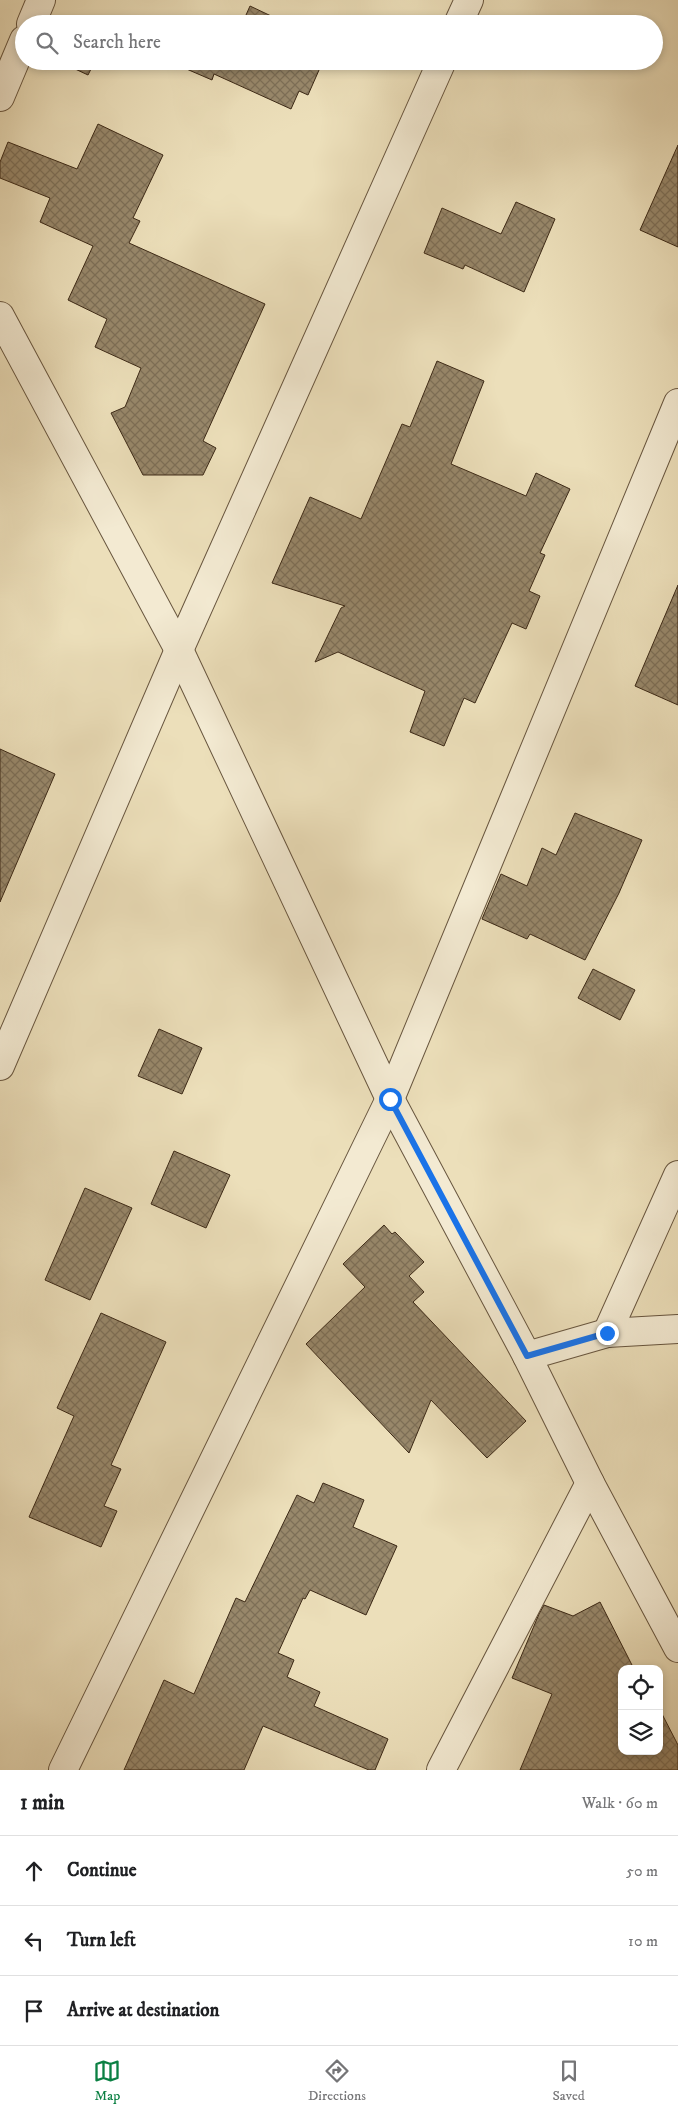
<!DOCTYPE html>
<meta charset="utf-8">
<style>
:root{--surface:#fff;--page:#f6f6f6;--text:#202124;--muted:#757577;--line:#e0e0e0;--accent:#0b8043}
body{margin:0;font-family:"IM FELL DW Pica",serif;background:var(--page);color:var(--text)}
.controls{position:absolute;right:15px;bottom:15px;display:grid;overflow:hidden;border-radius:10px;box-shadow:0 2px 8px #0003}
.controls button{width:45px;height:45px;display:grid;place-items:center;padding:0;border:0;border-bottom:1px solid var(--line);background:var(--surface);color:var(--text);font:25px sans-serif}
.stop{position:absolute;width:15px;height:15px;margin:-11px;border:4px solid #1a73e8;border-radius:50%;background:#fff}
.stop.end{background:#1a73e8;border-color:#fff;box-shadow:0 1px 5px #0008}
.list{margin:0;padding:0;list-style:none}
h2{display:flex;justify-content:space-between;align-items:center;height:65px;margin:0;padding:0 20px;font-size:21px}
h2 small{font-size:16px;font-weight:400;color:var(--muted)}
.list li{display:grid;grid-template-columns:32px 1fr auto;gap:15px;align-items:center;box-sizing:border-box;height:70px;padding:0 20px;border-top:1px solid var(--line)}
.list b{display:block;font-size:19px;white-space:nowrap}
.list em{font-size:16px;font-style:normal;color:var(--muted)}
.icon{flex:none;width:28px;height:28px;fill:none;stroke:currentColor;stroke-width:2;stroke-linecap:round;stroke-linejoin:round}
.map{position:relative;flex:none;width:678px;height:1770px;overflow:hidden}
.search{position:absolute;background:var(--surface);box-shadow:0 2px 8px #0003;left:15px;right:15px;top:15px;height:55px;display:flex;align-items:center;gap:12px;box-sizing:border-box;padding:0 18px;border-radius:28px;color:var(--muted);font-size:19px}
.sheet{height:275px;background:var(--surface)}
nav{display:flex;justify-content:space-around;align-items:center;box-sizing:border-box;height:70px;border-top:1px solid var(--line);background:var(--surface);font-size:14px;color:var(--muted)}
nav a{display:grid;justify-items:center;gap:2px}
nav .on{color:var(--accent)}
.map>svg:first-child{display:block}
.building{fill:url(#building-cross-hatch);stroke:#3c2916}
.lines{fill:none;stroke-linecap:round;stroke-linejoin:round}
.street-casing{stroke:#68563f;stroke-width:30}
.street{stroke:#f3ead2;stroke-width:28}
.route{stroke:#1a73e8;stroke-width:6}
</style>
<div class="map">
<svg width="678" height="1770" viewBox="0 0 678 1770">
<defs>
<pattern id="building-cross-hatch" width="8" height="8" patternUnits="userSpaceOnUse" patternTransform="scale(1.25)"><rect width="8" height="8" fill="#98886b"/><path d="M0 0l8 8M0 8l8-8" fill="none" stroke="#7d6f57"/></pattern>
</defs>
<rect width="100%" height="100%" fill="#ecdfba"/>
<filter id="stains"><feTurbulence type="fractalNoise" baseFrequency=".004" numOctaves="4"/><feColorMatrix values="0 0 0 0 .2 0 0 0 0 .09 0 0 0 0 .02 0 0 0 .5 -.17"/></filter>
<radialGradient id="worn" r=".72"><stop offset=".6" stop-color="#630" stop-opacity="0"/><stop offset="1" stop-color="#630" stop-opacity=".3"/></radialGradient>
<g class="building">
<path d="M 250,6 L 288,24 L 242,24 Z"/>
<path d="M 169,16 L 186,24 L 166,24 Z"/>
<path d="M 66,17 L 80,24 L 62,24 Z"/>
<path d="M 58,61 L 95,61 L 88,75 Z"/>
<path d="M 168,61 L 323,61 L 308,95 L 299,91 L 291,109 L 214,74 L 212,80 Z"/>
<path d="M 98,124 L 163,155 L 133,218 L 140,221 L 129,243 L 265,304 L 203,441 L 216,448 L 203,475 L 143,475 L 111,413 L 125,407 L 141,368 L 95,347 L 107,319 L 68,300 L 93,246 L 40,222 L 50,198 L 0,178 L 0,162 L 8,142 L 77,169 Z"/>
<path d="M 678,145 L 678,247 L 640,230 Z"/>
<path d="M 516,202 L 555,219 L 524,292 L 465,265 L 463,269 L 424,253 L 442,208 L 501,234 Z"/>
<path d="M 437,361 L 484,381 L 451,464 L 526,496 L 536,473 L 570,489 L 540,553 L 545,555 L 529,591 L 540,596 L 526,629 L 512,623 L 475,703 L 464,698 L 444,746 L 410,732 L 425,691 L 338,652 L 315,662 L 341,608 L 345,606 L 272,583 L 310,497 L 361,519 L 402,424 L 410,427 Z"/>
<path d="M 678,585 L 678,705 L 635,686 Z"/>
<path d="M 0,749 L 55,774 L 0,902 Z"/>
<path d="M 575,813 L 642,840 L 619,893 L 585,960 L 530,934 L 527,939 L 482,919 L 501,874 L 527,886 L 542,848 L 556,855 Z"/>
<path d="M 593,969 L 635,990 L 620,1020 L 578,998 Z"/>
<path d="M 159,1029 L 202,1048 L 182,1094 L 138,1076 Z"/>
<path d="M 174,1151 L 230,1175 L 206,1228 L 151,1204 Z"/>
<path d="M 85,1188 L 132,1208 L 90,1300 L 45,1280 Z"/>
<path d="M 384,1225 L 392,1234 L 395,1232 L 424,1262 L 409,1276 L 424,1292 L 413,1302 L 526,1421 L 487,1458 L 431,1400 L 409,1453 L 306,1344 L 365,1287 L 343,1264 Z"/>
<path d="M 101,1313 L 166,1342 L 111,1465 L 121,1469 L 104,1506 L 117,1511 L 101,1547 L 29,1517 L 74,1416 L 57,1408 Z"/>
<path d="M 323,1483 L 364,1500 L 353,1527 L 397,1546 L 366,1615 L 310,1590 L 305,1599 L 303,1598 L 278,1653 L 294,1660 L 287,1677 L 320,1692 L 314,1706 L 388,1739 L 375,1770 L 369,1770 L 263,1726 L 244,1770 L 124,1770 L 164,1680 L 194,1694 L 236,1598 L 245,1602 L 297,1495 L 314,1503 Z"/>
<path d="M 600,1602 L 634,1669 L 622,1669 L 622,1751 L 659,1751 L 659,1716 L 662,1714 L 678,1745 L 678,1770 L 520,1770 L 552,1694 L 512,1678 L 539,1614 L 544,1605 L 573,1616 Z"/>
</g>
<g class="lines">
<g class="street-casing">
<g id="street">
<path d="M 31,24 L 41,0"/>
<path d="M 458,24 L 469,0"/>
<path d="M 0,97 L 24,40"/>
<path d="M 0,316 L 179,650 L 390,1099 L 527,1356 L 590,1483 L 678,1648"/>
<path d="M 0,1066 L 179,650 L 442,61"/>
<path d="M 607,1333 L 678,1175"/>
<path d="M 527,1356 L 607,1333 L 678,1329"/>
<path d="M 63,1770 L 390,1099 L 678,403"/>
<path d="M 441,1770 L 590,1483"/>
</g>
</g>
<use href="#street" class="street"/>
</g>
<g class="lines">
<path class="route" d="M 390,1099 L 527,1356 L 607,1333"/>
</g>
<rect width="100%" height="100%" filter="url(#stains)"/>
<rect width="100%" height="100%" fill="url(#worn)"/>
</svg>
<div class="controls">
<button><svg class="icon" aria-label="locate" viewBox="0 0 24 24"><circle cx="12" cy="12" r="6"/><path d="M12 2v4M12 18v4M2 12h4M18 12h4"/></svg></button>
<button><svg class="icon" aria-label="layers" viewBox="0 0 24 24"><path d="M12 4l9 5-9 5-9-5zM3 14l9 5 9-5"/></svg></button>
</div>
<div class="stop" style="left:390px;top:1099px"></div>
<div class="stop end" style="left:607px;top:1333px"></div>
<div class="search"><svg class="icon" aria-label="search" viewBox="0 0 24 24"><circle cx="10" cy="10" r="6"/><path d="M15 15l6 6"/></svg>Search here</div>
</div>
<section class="sheet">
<h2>1 min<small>Walk · 60 m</small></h2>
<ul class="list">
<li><svg class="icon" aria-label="ahead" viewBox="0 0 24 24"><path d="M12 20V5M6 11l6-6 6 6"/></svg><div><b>Continue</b></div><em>50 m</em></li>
<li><svg class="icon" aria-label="left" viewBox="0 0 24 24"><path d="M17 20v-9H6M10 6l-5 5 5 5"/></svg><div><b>Turn left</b></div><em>10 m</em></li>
<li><svg class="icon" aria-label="arrive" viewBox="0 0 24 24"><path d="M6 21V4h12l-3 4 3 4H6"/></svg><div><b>Arrive at destination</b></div></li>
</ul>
</section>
<nav>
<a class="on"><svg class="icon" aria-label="map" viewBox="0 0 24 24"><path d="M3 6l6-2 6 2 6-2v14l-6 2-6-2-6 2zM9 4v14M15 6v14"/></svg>Map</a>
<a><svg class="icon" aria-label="directions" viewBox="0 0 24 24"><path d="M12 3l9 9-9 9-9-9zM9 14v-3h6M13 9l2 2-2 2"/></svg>Directions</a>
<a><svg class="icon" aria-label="saved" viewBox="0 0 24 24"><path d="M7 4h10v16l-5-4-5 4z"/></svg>Saved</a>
</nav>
